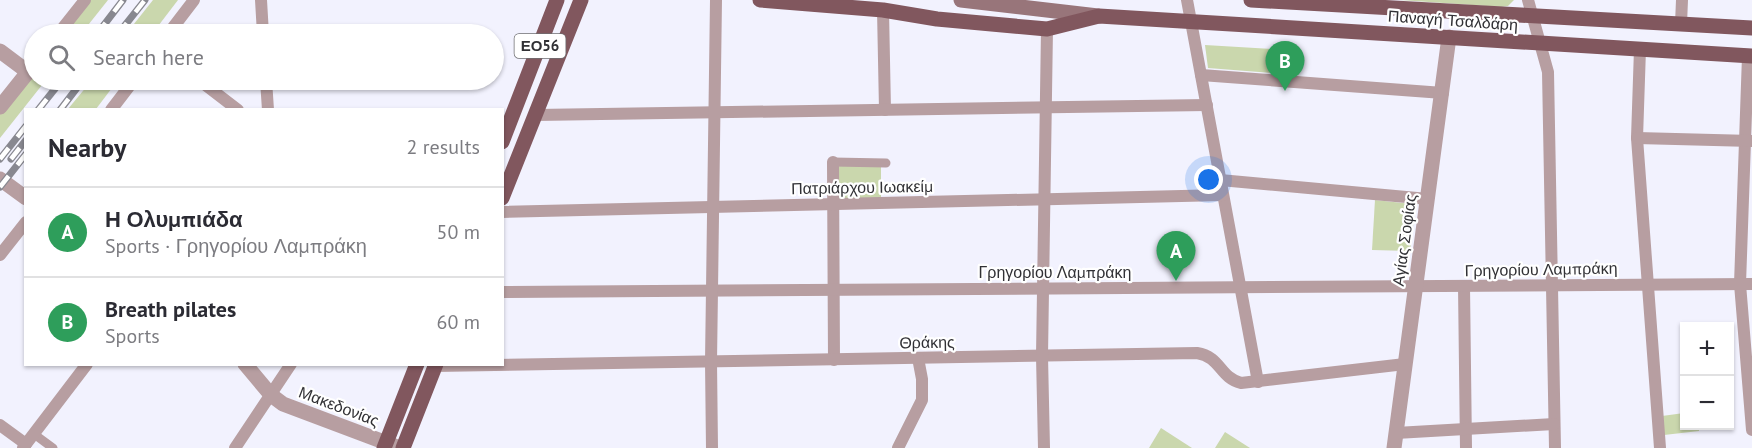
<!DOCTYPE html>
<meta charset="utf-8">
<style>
:root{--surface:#fff;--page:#f2f2f3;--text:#2b2b33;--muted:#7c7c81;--line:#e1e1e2;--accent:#b45309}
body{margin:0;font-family:"PT Sans",sans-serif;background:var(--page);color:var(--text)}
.controls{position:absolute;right:18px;bottom:18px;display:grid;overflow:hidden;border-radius:0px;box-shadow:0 2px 4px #0004}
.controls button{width:54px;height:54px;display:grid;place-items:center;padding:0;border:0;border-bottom:2px solid var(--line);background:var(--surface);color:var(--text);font:30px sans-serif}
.you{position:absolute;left:1209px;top:180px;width:21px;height:21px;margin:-15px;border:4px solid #fff;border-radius:50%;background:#1a73e8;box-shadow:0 0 0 9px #1a73e833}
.badge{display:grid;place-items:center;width:39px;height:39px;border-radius:50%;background:var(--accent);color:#fff;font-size:20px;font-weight:700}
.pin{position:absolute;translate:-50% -50px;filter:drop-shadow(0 2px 3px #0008)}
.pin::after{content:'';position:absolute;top:32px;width:21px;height:18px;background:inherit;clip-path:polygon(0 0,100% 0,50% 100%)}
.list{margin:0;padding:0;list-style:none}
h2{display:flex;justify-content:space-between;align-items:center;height:78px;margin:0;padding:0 24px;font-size:26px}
h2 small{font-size:20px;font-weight:400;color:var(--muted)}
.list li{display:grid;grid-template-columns:39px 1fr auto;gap:18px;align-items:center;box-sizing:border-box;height:90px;padding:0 24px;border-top:2px solid var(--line)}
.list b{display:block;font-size:22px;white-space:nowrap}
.list p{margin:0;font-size:20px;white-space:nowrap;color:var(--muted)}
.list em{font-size:20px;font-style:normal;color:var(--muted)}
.icon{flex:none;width:33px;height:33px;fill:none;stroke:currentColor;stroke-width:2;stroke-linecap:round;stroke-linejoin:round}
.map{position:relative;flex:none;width:1752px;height:448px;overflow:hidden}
.search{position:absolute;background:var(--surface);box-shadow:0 2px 4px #0004;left:24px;top:24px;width:480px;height:66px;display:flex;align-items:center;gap:15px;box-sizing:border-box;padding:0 21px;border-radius:33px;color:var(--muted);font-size:22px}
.panel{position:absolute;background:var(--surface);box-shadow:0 2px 4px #0004;left:24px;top:108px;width:480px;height:258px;border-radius:0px}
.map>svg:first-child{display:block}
.green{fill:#cad7ad}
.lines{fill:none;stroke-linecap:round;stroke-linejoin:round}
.pedestrian{stroke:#b79ea1;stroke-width:9}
.minor{stroke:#b79ea1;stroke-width:12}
.tertiary{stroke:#b79ea1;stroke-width:15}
.secondary{stroke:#98757a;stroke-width:15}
.primary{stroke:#81575e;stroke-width:15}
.rail-casing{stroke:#888890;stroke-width:7}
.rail{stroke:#fff;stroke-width:4.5;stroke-dasharray:14;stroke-linecap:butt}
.labels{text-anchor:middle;stroke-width:4.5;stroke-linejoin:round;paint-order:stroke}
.shield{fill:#fff;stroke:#6f6f72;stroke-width:1.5}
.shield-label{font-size:15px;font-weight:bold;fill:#313135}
.street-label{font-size:16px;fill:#313135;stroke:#fff}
</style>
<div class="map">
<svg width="1752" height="448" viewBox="0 0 1752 448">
<rect width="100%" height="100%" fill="#f2f2fe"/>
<g class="green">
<path d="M 87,0 L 108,0 L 81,34 L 60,34 Z"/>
<path d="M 153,0 L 178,0 L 152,34 L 126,34 Z"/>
<path d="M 1400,0 L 1514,0 L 1508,6 L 1501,7 Z"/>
<path d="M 1205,45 L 1289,50 L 1285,74 L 1208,68 Z"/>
<path d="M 34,66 L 34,80 L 46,80 L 0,138 L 0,110 Z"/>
<path d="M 92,80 L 118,80 L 96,109 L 68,109 Z"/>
<rect x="838" y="165" width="43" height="33"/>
<path d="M 1375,200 L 1412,204 L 1415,210 L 1410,251 L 1372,250 Z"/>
<path d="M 1684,413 L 1684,426 L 1699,426 L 1699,431 L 1664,435 L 1662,416 Z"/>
<path d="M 1161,428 L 1192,448 L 1149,448 Z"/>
<path d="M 1225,432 L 1250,448 L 1215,448 Z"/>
</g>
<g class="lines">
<g class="pedestrian">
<path d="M 833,162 L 886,163"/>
<path d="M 34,434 L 53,448"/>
</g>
<g class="minor">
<path d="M 261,0 L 263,34"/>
<path d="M 1187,0 L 1258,382"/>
<path d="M 1528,0 L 1548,72 L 1555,448"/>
<path d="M 883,10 L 885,110"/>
<path d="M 1681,24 L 1682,0"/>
<path d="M 58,34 L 85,0"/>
<path d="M 168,34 L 194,0"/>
<path d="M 1640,49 L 1637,138 L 1660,448"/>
<path d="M 1748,56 L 1740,284 L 1752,430"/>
<path d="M 1201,75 L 1443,93"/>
<path d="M 199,80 L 238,110"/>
<path d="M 266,80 L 268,110"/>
<path d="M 111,110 L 134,80"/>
<path d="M 536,115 L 1207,105"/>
<path d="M 1637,138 L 1752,141"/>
<path d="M 833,162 L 834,360"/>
<path d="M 1220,180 L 1428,199"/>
<path d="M 502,212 L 1223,195"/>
<path d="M 0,255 L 26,222"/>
<path d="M 1464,286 L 1466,448"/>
<path d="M 502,292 L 1752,284"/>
<path d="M 435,366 L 1197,353 C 1221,357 1219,377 1241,383 L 1405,364"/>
<path d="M 0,425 L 26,444"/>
<path d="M 1396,433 L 1554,424"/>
<path d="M 23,448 L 87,364"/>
<path d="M 235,448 L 291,364"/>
<path d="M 712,448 L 711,362 L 716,0"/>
<path d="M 898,448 L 922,400 L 922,379 L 918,358"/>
<path d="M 1044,448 L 1042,356 L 1047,29"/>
</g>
<g class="tertiary">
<path d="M 0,51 L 28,72 L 0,107"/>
<path d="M 0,179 L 26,198"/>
<path d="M 245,364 L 271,395 L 283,404 L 400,448"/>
<path d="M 1394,448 L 1449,37"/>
</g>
<path class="secondary" d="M 961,0 L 1098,16"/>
<g class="primary">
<path d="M 760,0 L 883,10 L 937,19 L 1047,29 L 1099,16 L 1752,56"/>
<path d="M 1251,0 L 1752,28"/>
<path d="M 502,142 L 557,0"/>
<path d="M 502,198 L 581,0"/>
<path d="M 384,448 L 417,364"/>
<path d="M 403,448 L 436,364"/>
</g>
<g class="rail-casing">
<g id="rail">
<path d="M 97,34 L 123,0"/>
<path d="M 118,34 L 145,0"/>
<path d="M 38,110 L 62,80"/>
<path d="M 60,110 L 83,80"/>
<path d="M 0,159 L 26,126"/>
<path d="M 11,159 L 26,140"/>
<path d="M 0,187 L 26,154"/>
</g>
</g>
<use href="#rail" class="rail"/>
</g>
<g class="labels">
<rect class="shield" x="514.5" y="34" width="51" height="24" rx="4.5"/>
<g class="shield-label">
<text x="540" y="51">ΕΟ56</text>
</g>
<g class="street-label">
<text transform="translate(1453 20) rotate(4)" y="6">Παναγή Τσαλδάρη</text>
<text transform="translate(862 187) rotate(-1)" y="6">Πατριάρχου Ιωακείμ</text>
<text transform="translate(1404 240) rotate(-82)" y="6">Αγίας Σοφίας</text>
<text transform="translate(1541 269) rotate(-1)" y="6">Γρηγορίου Λαμπράκη</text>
<text x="1055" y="278">Γρηγορίου Λαμπράκη</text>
<text transform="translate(927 342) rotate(-1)" y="6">Θράκης</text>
<text transform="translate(339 406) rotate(21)" y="6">Μακεδονίας</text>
</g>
</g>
</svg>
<div class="controls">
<button>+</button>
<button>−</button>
</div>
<div class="you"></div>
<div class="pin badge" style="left:1176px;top:281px;background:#2e9e5b">A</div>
<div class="pin badge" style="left:1285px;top:91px;background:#2e9e5b">B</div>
<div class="search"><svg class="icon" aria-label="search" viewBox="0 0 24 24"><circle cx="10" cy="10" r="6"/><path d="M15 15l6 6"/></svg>Search here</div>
<section class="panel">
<h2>Nearby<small>2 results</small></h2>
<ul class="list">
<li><span class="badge" style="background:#2e9e5b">A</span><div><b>Η Ολυμπιάδα</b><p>Sports · Γρηγορίου Λαμπράκη</p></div><em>50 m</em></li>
<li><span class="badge" style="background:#2e9e5b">B</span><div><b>Breath pilates</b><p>Sports</p></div><em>60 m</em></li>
</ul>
</section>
</div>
